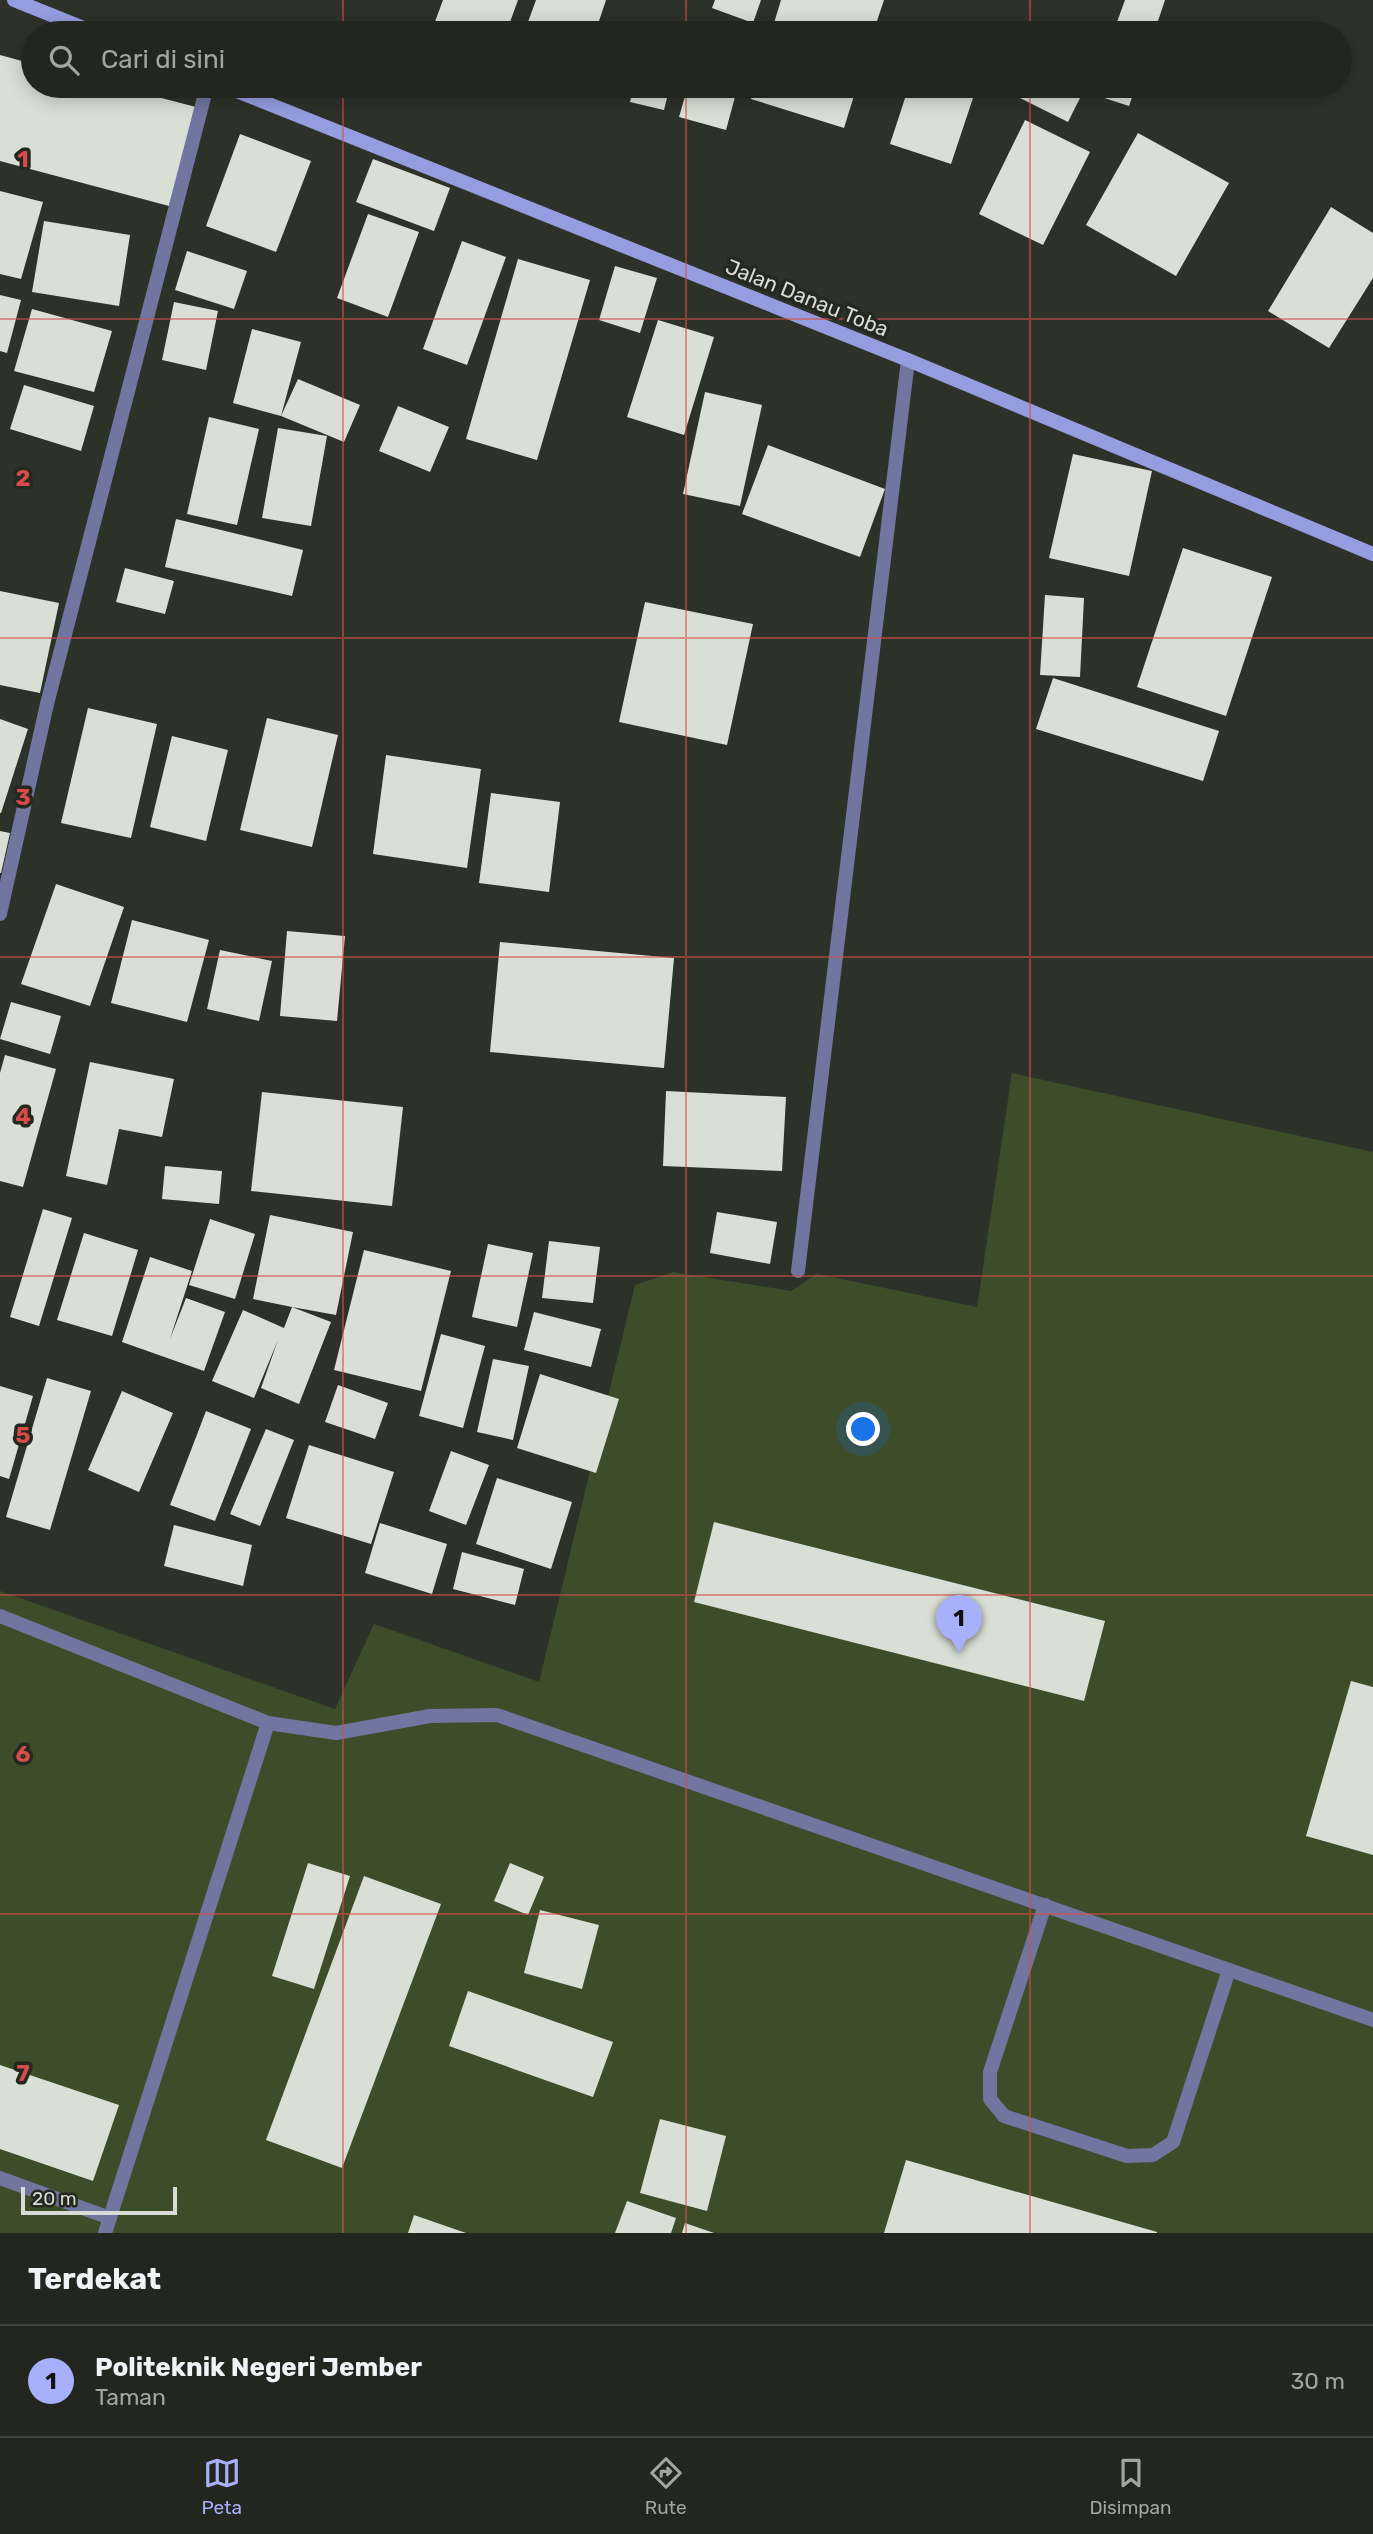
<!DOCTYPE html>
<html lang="id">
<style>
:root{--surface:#22261f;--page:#2e322c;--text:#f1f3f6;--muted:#a2a5a4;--line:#3f433d;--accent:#a8b0fc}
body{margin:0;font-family:Rubik,sans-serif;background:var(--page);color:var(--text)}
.scale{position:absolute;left:21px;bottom:18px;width:156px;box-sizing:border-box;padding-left:7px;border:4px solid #d9dcd6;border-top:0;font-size:19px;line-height:24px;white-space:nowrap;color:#d9dcd6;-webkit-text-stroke:5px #24281f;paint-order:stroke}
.you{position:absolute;left:864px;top:1430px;width:24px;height:24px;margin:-18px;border:5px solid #fff;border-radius:50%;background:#1a73e8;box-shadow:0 0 0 10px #1a73e833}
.badge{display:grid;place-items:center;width:46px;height:46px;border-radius:50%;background:var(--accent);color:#111;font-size:23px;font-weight:700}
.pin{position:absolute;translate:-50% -58px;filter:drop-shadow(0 2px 4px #0008)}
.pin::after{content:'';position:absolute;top:37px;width:24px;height:21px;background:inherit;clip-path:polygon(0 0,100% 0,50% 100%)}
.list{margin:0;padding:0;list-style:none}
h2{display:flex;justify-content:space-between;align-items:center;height:91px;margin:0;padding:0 28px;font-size:30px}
h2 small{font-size:23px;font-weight:400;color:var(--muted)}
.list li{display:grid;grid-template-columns:46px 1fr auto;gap:21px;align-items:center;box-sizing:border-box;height:112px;padding:0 28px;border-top:2px solid var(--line)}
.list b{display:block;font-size:26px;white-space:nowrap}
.list p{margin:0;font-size:23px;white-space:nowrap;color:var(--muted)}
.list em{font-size:23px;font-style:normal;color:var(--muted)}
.icon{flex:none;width:38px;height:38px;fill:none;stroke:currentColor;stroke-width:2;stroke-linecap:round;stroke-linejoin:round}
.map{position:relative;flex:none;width:1373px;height:2233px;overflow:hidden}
.search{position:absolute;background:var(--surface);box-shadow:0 4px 18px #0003;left:21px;right:21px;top:21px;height:77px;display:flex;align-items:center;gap:18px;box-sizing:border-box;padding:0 24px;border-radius:38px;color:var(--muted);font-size:26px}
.sheet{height:203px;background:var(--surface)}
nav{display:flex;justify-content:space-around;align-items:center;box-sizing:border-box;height:98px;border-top:2px solid var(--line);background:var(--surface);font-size:19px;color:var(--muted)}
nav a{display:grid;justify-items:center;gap:4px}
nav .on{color:var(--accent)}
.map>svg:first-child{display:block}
.green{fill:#3d4d2a}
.building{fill:#d9dfd4}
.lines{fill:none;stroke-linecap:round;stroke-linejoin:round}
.lane{stroke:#7076a0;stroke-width:14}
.street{stroke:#7076a0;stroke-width:14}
.secondary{stroke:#959de0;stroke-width:14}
.grid{fill:none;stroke:#d74c4b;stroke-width:2;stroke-opacity:0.55}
.labels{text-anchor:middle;stroke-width:7;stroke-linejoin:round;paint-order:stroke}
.street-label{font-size:21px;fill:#d9dcd6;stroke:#24281f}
.grid-label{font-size:23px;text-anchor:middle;font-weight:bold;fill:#d74c4b;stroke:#24281f;stroke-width:7;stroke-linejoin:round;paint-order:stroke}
</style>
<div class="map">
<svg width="1373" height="2233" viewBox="0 0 1373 2233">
<rect width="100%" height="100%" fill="#2d3229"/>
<path class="green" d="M 1012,1073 L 1373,1152 L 1373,2233 L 0,2233 L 0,1591 L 335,1709 L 374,1624 L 539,1682 L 635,1285 L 673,1272 L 791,1291 L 817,1274 L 977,1307 Z"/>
<g class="building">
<path d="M 443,0 L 518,0 L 506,33 L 451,33 L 433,27 Z"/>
<path d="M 536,0 L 606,0 L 595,33 L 524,33 Z"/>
<path d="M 715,0 L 761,0 L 753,23 L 712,8 Z"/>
<path d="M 781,0 L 884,0 L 873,33 L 771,33 Z"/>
<path d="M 1125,0 L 1165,0 L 1154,33 L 1113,33 Z"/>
<path d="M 0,55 L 33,64 L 33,86 L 115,86 L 196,107 L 169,206 L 0,161 Z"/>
<path d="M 634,86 L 670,86 L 664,110 L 630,102 Z"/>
<path d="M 688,86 L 738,86 L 726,130 L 679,117 Z"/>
<path d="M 755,86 L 857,86 L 844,128 L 751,99 Z"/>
<path d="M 909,86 L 977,86 L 951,164 L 890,144 Z"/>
<path d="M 1017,86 L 1086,86 L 1068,122 L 1012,94 Z"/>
<path d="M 1095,86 L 1136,86 L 1129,106 L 1092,94 Z"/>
<path d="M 1025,120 L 1090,152 L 1043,245 L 979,214 Z"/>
<path d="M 1138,133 L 1229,183 L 1176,276 L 1086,225 Z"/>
<path d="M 240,134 L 311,161 L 276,252 L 206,226 Z"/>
<path d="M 373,159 L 450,188 L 434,231 L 356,202 Z"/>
<path d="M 0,191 L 43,202 L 21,279 L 0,274 Z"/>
<path d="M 1331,207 L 1373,233 L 1373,278 L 1329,348 L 1268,311 Z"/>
<path d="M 368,214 L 419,232 L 388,317 L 337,298 Z"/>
<path d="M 44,221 L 130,235 L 119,306 L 32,292 Z"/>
<path d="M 462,241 L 506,257 L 467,365 L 423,349 Z"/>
<path d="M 187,251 L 247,271 L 234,309 L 175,290 Z"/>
<path d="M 518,259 L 590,280 L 537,460 L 466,439 Z"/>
<path d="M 615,266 L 657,278 L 640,333 L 599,320 Z"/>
<path d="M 0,295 L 21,300 L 7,353 L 0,351 Z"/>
<path d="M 174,302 L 218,311 L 206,370 L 162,360 Z"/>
<path d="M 32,309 L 112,331 L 94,392 L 14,371 Z"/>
<path d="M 658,320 L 714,337 L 684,435 L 627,417 Z"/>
<path d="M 252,329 L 301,342 L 281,416 L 233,403 Z"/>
<path d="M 298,379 L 360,405 L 344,442 L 281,416 Z"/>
<path d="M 24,385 L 94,406 L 81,451 L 10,429 Z"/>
<path d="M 705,392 L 762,405 L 740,506 L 683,494 Z"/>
<path d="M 398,406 L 449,427 L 430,472 L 379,451 Z"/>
<path d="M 209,417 L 259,429 L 237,525 L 187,514 Z"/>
<path d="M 278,428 L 327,436 L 311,526 L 262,518 Z"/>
<path d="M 768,445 L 885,489 L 860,557 L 742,514 Z"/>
<path d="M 1073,454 L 1152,471 L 1129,576 L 1049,558 Z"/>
<path d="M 176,519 L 303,550 L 292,596 L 165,567 Z"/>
<path d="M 1183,548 L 1272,577 L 1226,716 L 1137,687 Z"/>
<path d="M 125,568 L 174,581 L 165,614 L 116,602 Z"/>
<path d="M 0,591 L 59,603 L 40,693 L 0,685 Z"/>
<path d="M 1045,595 L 1084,598 L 1080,677 L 1040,675 Z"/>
<path d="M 645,602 L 753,624 L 727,745 L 619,722 Z"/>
<path d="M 1053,678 L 1219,731 L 1203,781 L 1036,729 Z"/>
<path d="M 88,708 L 157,724 L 131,838 L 61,823 Z"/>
<path d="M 267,718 L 338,735 L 312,847 L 240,830 Z"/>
<path d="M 0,719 L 28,729 L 1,813 L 0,813 Z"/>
<path d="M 172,736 L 228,750 L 206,841 L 150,827 Z"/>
<path d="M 386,755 L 481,769 L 467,868 L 373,854 Z"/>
<path d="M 491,793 L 560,802 L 549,892 L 479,883 Z"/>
<path d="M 0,831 L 10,833 L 1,873 L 0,873 Z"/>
<path d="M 56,884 L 124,907 L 90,1006 L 21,984 Z"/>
<path d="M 132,920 L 209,940 L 187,1022 L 111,1003 Z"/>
<path d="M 287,931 L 345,936 L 337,1021 L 280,1016 Z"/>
<path d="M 500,942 L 674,958 L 664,1068 L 490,1052 Z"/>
<path d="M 220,950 L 272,961 L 259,1021 L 207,1009 Z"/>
<path d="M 11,1002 L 61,1016 L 50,1054 L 0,1039 Z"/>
<path d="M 5,1055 L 56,1069 L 23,1187 L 0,1181 L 0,1073 Z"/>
<path d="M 90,1062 L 174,1079 L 162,1137 L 119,1129 L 107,1185 L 66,1176 Z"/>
<path d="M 666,1091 L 786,1097 L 782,1171 L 663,1166 Z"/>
<path d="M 262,1092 L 403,1107 L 392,1206 L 251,1191 Z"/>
<path d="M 165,1166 L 222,1171 L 219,1204 L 162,1199 Z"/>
<path d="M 43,1209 L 72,1218 L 39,1326 L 10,1317 Z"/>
<path d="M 717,1212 L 777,1222 L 770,1264 L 710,1253 Z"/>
<path d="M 270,1215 L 353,1232 L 336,1315 L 292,1307 L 331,1322 L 299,1404 L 261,1388 L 278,1340 L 254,1398 L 212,1381 L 243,1310 L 284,1328 L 292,1307 L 253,1299 Z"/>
<path d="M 210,1219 L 255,1234 L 235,1299 L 189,1285 Z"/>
<path d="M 84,1233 L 138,1250 L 112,1336 L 57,1320 Z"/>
<path d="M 549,1241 L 600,1247 L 593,1303 L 542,1298 Z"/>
<path d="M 488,1244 L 533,1253 L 517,1327 L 472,1317 Z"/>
<path d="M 364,1250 L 451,1271 L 421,1391 L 334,1370 Z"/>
<path d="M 150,1257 L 192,1271 L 170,1339 L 186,1298 L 225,1312 L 204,1371 L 122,1342 Z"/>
<path d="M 534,1312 L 601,1329 L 591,1367 L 524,1350 Z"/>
<path d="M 441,1334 L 485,1346 L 463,1428 L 419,1416 Z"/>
<path d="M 493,1359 L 529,1366 L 513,1440 L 477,1432 Z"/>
<path d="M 540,1374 L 619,1399 L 596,1473 L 517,1448 Z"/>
<path d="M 47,1378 L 91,1391 L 50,1530 L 6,1517 Z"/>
<path d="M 338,1385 L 388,1403 L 375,1439 L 325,1422 Z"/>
<path d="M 0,1386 L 33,1396 L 9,1479 L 0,1476 Z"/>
<path d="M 122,1391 L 173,1413 L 139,1492 L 88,1470 Z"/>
<path d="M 206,1411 L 251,1429 L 215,1521 L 170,1505 Z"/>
<path d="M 266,1429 L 294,1440 L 260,1526 L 230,1514 Z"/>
<path d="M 309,1445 L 394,1472 L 371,1544 L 286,1518 Z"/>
<path d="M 451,1451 L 489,1465 L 466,1525 L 429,1511 Z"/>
<path d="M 497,1478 L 572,1502 L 551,1569 L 476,1544 Z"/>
<path d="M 714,1522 L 1105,1621 L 1084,1701 L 694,1602 Z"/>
<path d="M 380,1523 L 447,1544 L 432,1594 L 365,1573 Z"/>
<path d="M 174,1525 L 252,1545 L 243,1586 L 164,1566 Z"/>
<path d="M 462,1552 L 524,1569 L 515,1605 L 453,1589 Z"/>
<path d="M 1351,1681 L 1373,1687 L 1373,1855 L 1306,1836 Z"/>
<path d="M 308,1863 L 350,1876 L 314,1989 L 272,1976 Z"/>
<path d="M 510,1863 L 544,1877 L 528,1915 L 494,1901 Z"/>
<path d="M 364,1876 L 441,1904 L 342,2168 L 266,2140 Z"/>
<path d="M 540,1910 L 599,1925 L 582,1989 L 524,1973 Z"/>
<path d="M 468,1991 L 613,2042 L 593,2097 L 449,2046 Z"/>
<path d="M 0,2065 L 119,2105 L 93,2181 L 0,2149 Z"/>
<path d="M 660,2119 L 726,2136 L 707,2211 L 640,2193 Z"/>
<path d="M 906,2160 L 1157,2232 L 1157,2233 L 884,2233 Z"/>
<path d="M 627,2201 L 676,2218 L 671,2233 L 615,2233 Z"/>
<path d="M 414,2215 L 466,2233 L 408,2233 Z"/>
<path d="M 685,2223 L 714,2233 L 682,2233 Z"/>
</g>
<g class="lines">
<g class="lane">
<path d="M 0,1616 L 268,1723 L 336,1733 L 430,1716 L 497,1715 L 1373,2020"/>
<path d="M 1045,1905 L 990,2072 L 990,2099 L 1004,2116 L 1127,2156 L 1153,2155 L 1173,2142 L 1229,1970"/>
<path d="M 0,2178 L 110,2218"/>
<path d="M 105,2233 L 268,1723"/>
</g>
<g class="street">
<path d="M 0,914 L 47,704 L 207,86"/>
<path d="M 798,1271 L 908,360"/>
</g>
<g class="secondary">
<path d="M 14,0 L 96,33"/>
<path d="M 224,86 L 908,360 L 1373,554"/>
</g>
</g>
<path class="grid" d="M 343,0 L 343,33M 686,0 L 686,33M 1030,0 L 1030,33M 343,86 L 343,2233M 686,86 L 686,2233M 1030,86 L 1030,2233M 0,319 L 1373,319M 0,638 L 1373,638M 0,957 L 1373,957M 0,1276 L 1373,1276M 0,1595 L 1373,1595M 0,1914 L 1373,1914"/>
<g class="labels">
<g class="street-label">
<text transform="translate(807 298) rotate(22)" y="7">Jalan Danau Toba</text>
</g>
</g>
<g class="grid-label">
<text x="23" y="167">1</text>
<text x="23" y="486">2</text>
<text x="23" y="805">3</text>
<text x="23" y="1124">4</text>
<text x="23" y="1443">5</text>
<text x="23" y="1762">6</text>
<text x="23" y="2081">7</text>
</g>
</svg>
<div class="scale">20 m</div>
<div class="you"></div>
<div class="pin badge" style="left:959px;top:1653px">1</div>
<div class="search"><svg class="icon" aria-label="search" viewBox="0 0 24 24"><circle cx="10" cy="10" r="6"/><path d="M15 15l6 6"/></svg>Cari di sini</div>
</div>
<section class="sheet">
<h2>Terdekat<small></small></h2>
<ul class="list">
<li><span class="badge">1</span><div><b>Politeknik Negeri Jember</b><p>Taman</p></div><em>30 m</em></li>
</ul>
</section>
<nav>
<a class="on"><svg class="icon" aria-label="map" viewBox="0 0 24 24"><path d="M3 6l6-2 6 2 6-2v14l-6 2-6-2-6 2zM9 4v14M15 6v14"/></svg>Peta</a>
<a><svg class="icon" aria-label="directions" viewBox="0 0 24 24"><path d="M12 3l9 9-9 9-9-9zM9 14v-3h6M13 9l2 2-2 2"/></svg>Rute</a>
<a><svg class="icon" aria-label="saved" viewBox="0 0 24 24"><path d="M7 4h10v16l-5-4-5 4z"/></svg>Disimpan</a>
</nav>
